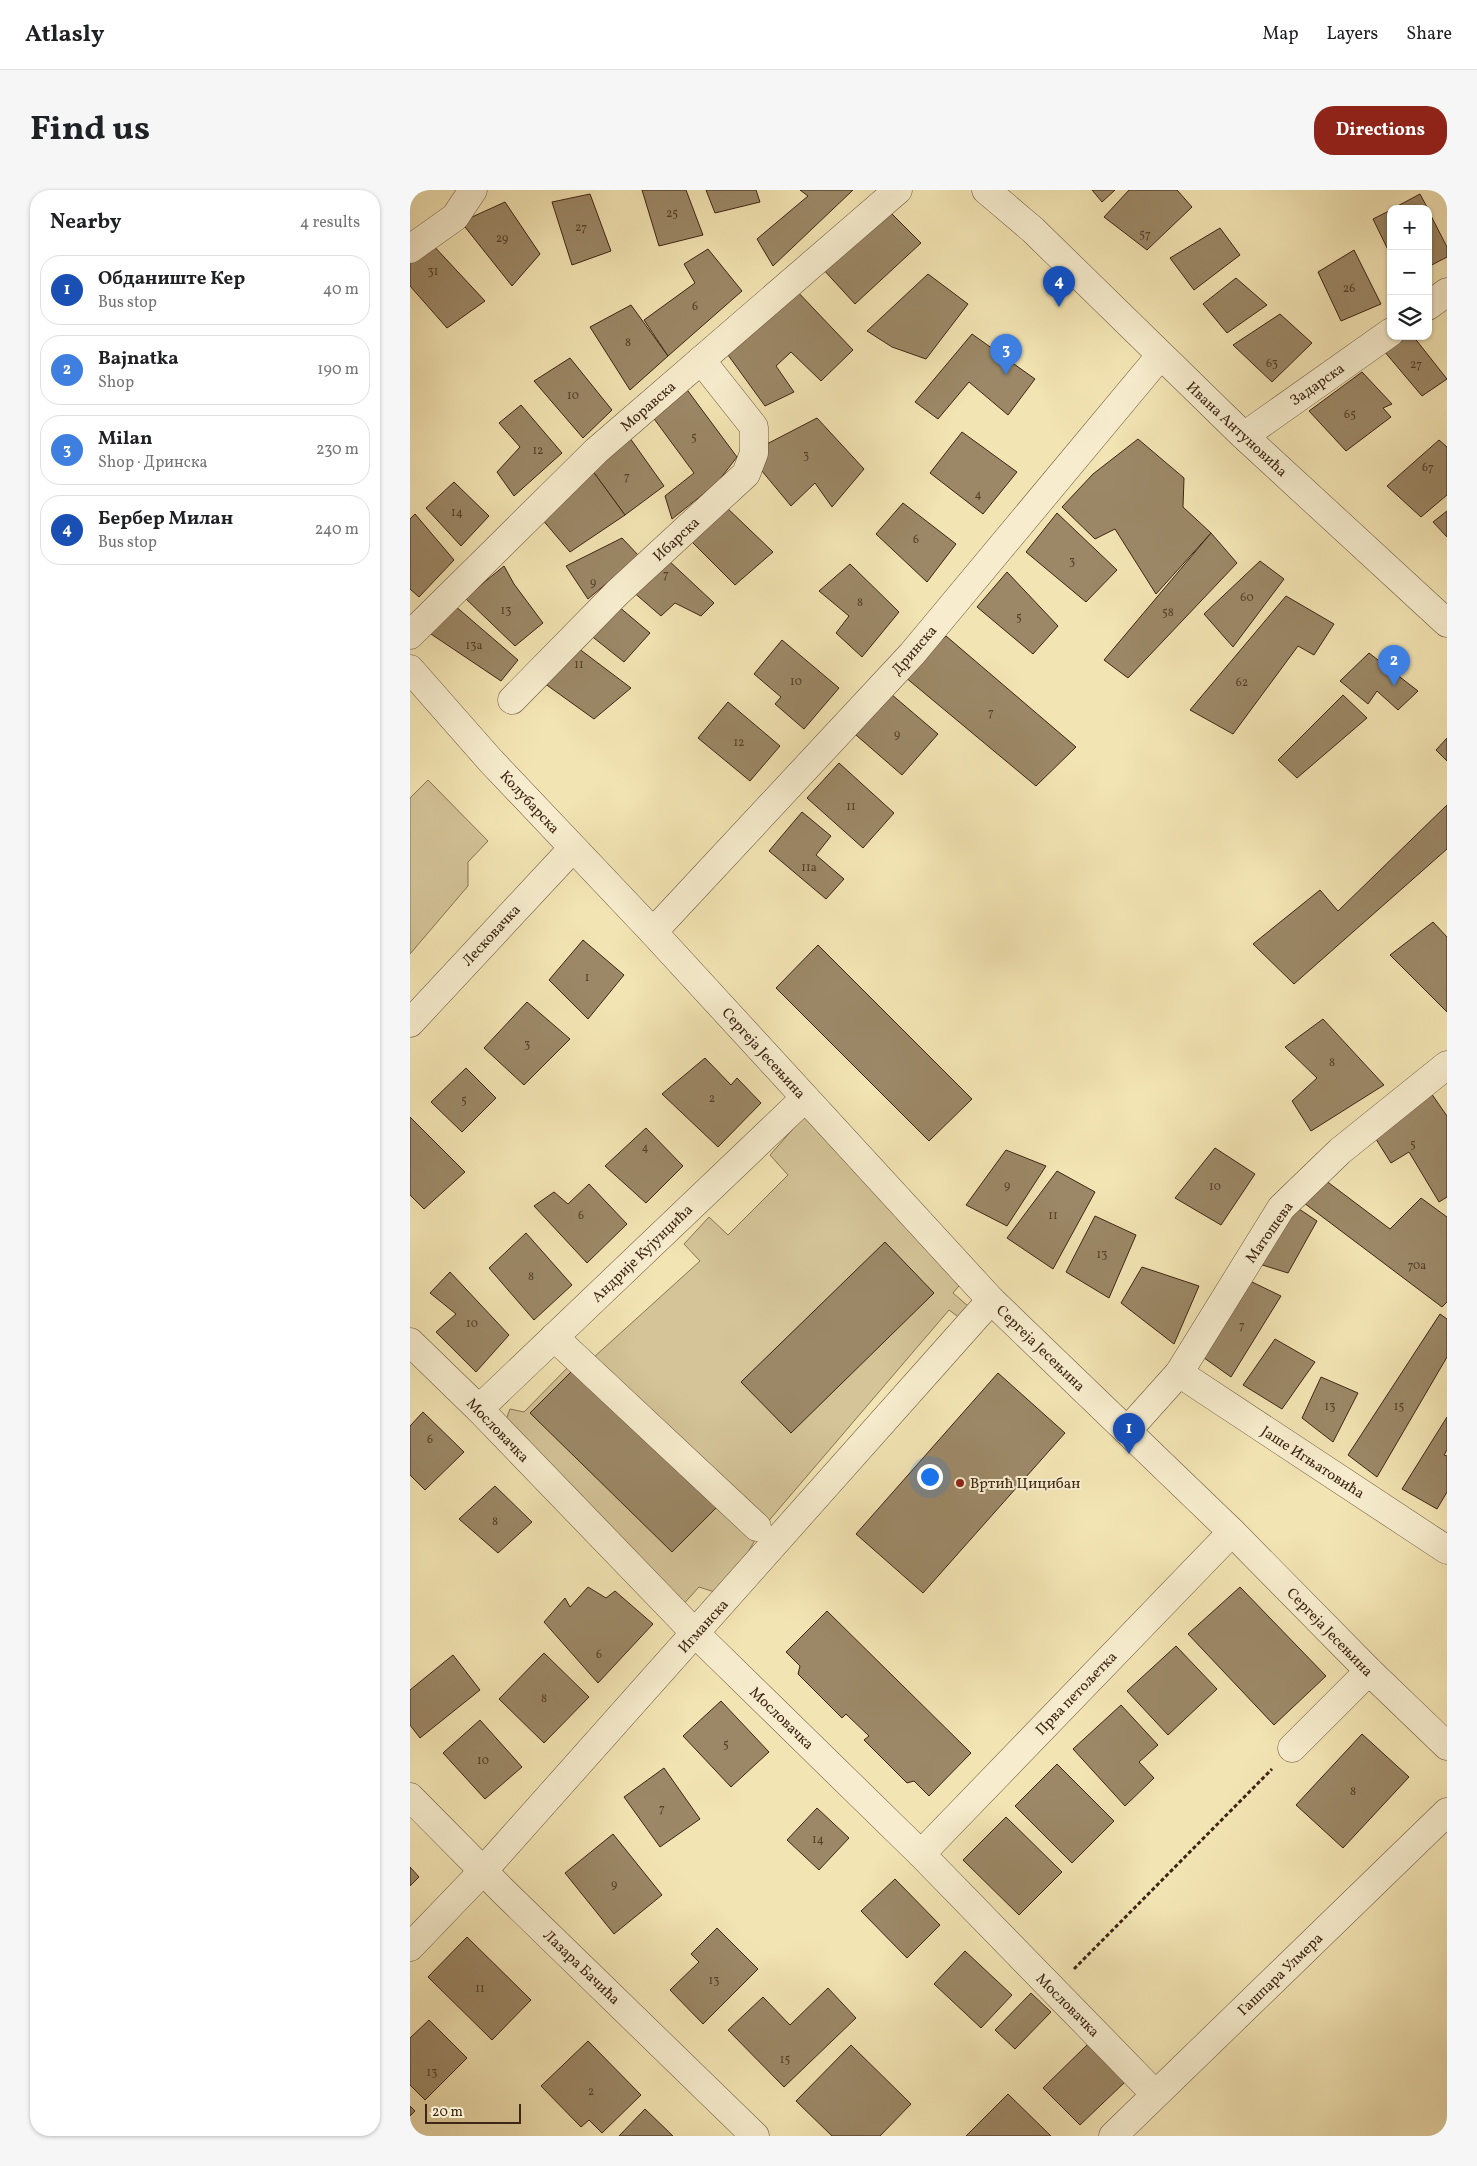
<!DOCTYPE html>
<meta charset="utf-8">
<style>
:root{--surface:#fff;--page:#f6f6f6;--text:#202124;--muted:#757577;--line:#e0e0e0;--accent:#8f2418}
body{margin:0;font-family:Vollkorn,serif;background:var(--page);color:var(--text)}
.controls{position:absolute;right:15px;top:15px;display:grid;overflow:hidden;border-radius:10px;box-shadow:0 1px 4px #0004}
.controls button{width:45px;height:45px;display:grid;place-items:center;padding:0;border:0;border-bottom:1px solid var(--line);background:var(--surface);color:var(--text);font:25px sans-serif}
.scale{position:absolute;left:15px;bottom:12px;width:96px;box-sizing:border-box;padding-left:5px;border:2px solid #3e2514;border-top:0;font-size:14px;line-height:18px;white-space:nowrap;color:#3e2514;-webkit-text-stroke:4px #f7edce;paint-order:stroke}
.you{position:absolute;left:519px;top:1286px;width:18px;height:18px;margin:-12px;border:4px solid #fff;border-radius:50%;background:#1a73e8;box-shadow:0 0 0 8px #1a73e833}
.badge{display:grid;place-items:center;width:32px;height:32px;border-radius:50%;background:var(--accent);color:#fff;font-size:16px;font-weight:700}
.pin{position:absolute;translate:-50% -41px;filter:drop-shadow(0 1px 2px #0008)}
.pin::after{content:'';position:absolute;top:26px;width:18px;height:15px;background:inherit;clip-path:polygon(0 0,100% 0,50% 100%)}
.list{margin:0;padding:0;list-style:none}
h2{display:flex;justify-content:space-between;align-items:center;height:65px;margin:0;padding:0 20px;font-size:21px}
h2 small{font-size:16px;font-weight:400;color:var(--muted)}
.list li{display:grid;grid-template-columns:32px 1fr auto;gap:15px;align-items:center;box-sizing:border-box;height:70px;margin:0 10px 10px;padding:0 10px;border:1px solid var(--line);border-radius:20px}
.list b{display:block;font-size:19px;white-space:nowrap}
.list p{margin:0;font-size:16px;white-space:nowrap;color:var(--muted)}
.list em{font-size:16px;font-style:normal;color:var(--muted)}
.icon{flex:none;width:28px;height:28px;fill:none;stroke:currentColor;stroke-width:2;stroke-linecap:round;stroke-linejoin:round}
.map{position:relative;flex:none;width:1037px;height:1946px;overflow:hidden;border-radius:20px}
header{display:flex;align-items:center;gap:30px;box-sizing:border-box;height:70px;padding:0 25px;background:var(--surface);border-bottom:1px solid var(--line)}
header strong{font-size:24px}
nav{display:flex;gap:28px;margin-inline-start:auto;font-size:18px}
.intro{display:flex;align-items:center;justify-content:space-between;box-sizing:border-box;height:120px;padding:0 30px}
h1{margin:0;font-size:35px}
.button{padding:12px 22px;border-radius:20px;background:var(--accent);color:#fff;font-size:18px;font-weight:700}
main{display:flex;gap:30px;padding:0 30px}
aside{flex:1;background:var(--surface);border-radius:20px;box-shadow:0 1px 4px #0004}
.map>svg:first-child{display:block}
.green{fill:#d4c498;stroke:#897456}
.building{fill:#9c8867;stroke:#3e2514}
.lines{fill:none;stroke-linecap:round;stroke-linejoin:round}
.minor-casing{stroke:#6b553c;stroke-width:29}
.path{stroke:#3e2514;stroke-width:3;stroke-dasharray:4 2.5;stroke-linecap:butt}
.minor{stroke:#f7edce;stroke-width:28}
.poi-dot{fill:#8f2418;stroke:#f7edce;stroke-width:2}
.labels{text-anchor:middle;stroke-width:4;stroke-linejoin:round;paint-order:stroke}
.number-label{font-size:12px;fill:#563e29}
.street-label{font-size:15px;fill:#3e2514;stroke:#f7edce}
.poi-label{font-size:15px;fill:#3e2514;stroke:#f7edce;text-anchor:start}
</style>
<header>
<strong>Atlasly</strong>
<nav><a>Map</a><a>Layers</a><a>Share</a></nav>
</header>
<div class="intro"><h1>Find us</h1><a class="button">Directions</a></div>
<main>
<aside>
<h2>Nearby<small>4 results</small></h2>
<ul class="list">
<li><span class="badge" style="background:#1a4fb4">1</span><div><b>Обданиште Кер</b><p>Bus stop</p></div><em>40 m</em></li>
<li><span class="badge" style="background:#3f7fe0">2</span><div><b>Bajnatka</b><p>Shop</p></div><em>190 m</em></li>
<li><span class="badge" style="background:#3f7fe0">3</span><div><b>Milan</b><p>Shop · Дринска</p></div><em>230 m</em></li>
<li><span class="badge" style="background:#1a4fb4">4</span><div><b>Бербер Милан</b><p>Bus stop</p></div><em>240 m</em></li>
</ul>
</aside>
<div class="map">
<svg width="1037" height="1946" viewBox="0 0 1037 1946">
<rect width="100%" height="100%" fill="#f3e4b3"/>
<filter id="stains"><feTurbulence type="fractalNoise" baseFrequency=".004" numOctaves="4"/><feColorMatrix values="0 0 0 0 .2 0 0 0 0 .09 0 0 0 0 .02 0 0 0 .5 -.17"/></filter>
<radialGradient id="worn" r=".72"><stop offset=".6" stop-color="#630" stop-opacity="0"/><stop offset="1" stop-color="#630" stop-opacity=".3"/></radialGradient>
<g class="green">
<path d="M 18,590 L 78,651 L 58,672 L 58,696 L 0,764 L 0,608 Z"/>
<path d="M 398,922 L 554,1090 L 543,1103 L 565,1122 L 555,1132 L 539,1120 L 350,1341 L 314,1405 L 289,1397 L 269,1419 L 94,1235 L 100,1219 L 114,1222 L 162,1173 L 183,1168 L 290,1071 L 274,1054 L 299,1027 L 318,1045 L 378,985 L 360,965 Z"/>
</g>
<g class="building">
<path d="M 232,0 L 276,0 L 293,45 L 249,56 Z"/>
<path d="M 296,0 L 346,0 L 350,12 L 305,23 Z"/>
<path d="M 390,0 L 443,0 L 363,76 L 347,49 L 398,6 Z"/>
<path d="M 682,0 L 705,0 L 692,12 Z"/>
<path d="M 719,0 L 767,0 L 782,17 L 737,60 L 694,27 Z"/>
<path d="M 180,4 L 201,61 L 162,75 L 142,12 Z"/>
<path d="M 1010,4 L 1018,19 L 982,19 Z"/>
<path d="M 95,12 L 130,64 L 102,96 L 51,32 Z"/>
<path d="M 476,18 L 511,53 L 445,114 L 412,78 Z"/>
<path d="M 981,20 L 981,66 L 963,29 Z"/>
<path d="M 1018,20 L 1037,57 L 1037,67 L 1018,77 Z"/>
<path d="M 810,38 L 830,65 L 784,100 L 760,68 Z"/>
<path d="M 21,53 L 75,111 L 37,138 L 0,96 L 0,66 Z"/>
<path d="M 298,59 L 332,101 L 258,166 L 234,130 L 285,93 L 274,74 Z"/>
<path d="M 944,60 L 971,114 L 931,131 L 908,82 Z"/>
<path d="M 518,84 L 558,114 L 516,169 L 482,157 L 457,141 Z"/>
<path d="M 826,88 L 857,115 L 817,143 L 793,114 Z"/>
<path d="M 384,98 L 443,160 L 411,191 L 381,162 L 366,176 L 384,202 L 355,216 L 318,165 L 322,153 Z"/>
<path d="M 221,115 L 258,166 L 220,200 L 180,137 Z"/>
<path d="M 870,124 L 902,153 L 862,192 L 823,155 Z"/>
<path d="M 562,144 L 625,189 L 598,225 L 559,192 L 528,229 L 505,212 Z"/>
<path d="M 991,146 L 1003,146 L 1037,189 L 1012,206 L 974,161 Z"/>
<path d="M 160,168 L 202,220 L 173,248 L 124,191 Z"/>
<path d="M 952,182 L 982,214 L 973,218 L 981,227 L 936,261 L 899,221 Z"/>
<path d="M 275,197 L 327,267 L 307,293 L 262,329 L 255,306 L 284,283 L 242,226 Z"/>
<path d="M 111,215 L 152,263 L 104,306 L 87,282 L 110,257 L 89,233 Z"/>
<path d="M 407,228 L 454,279 L 422,317 L 405,293 L 381,316 L 347,275 L 353,256 Z"/>
<path d="M 552,242 L 607,282 L 573,324 L 520,283 Z"/>
<path d="M 217,244 L 254,296 L 215,325 L 179,276 Z"/>
<path d="M 728,249 L 774,288 L 773,317 L 801,343 L 746,404 L 705,339 L 685,349 L 652,317 L 683,284 Z"/>
<path d="M 1029,250 L 1037,257 L 1037,305 L 1011,327 L 977,296 Z"/>
<path d="M 179,276 L 215,325 L 160,362 L 131,328 Z"/>
<path d="M 44,292 L 79,326 L 51,356 L 16,318 Z"/>
<path d="M 493,313 L 546,354 L 517,392 L 466,344 Z"/>
<path d="M 314,315 L 363,362 L 325,395 L 277,347 Z"/>
<path d="M 1037,321 L 1037,347 L 1023,332 Z"/>
<path d="M 647,323 L 707,380 L 676,412 L 616,362 Z"/>
<path d="M 5,324 L 44,370 L 9,407 L 0,399 L 0,329 Z"/>
<path d="M 801,343 L 827,373 L 718,488 L 694,470 Z"/>
<path d="M 212,348 L 229,366 L 178,409 L 156,376 Z"/>
<path d="M 256,368 L 304,413 L 291,426 L 265,413 L 251,426 L 221,400 Z"/>
<path d="M 850,371 L 874,389 L 823,457 L 794,424 Z"/>
<path d="M 440,374 L 489,422 L 452,467 L 426,443 L 439,426 L 409,401 Z"/>
<path d="M 94,376 L 104,394 L 133,433 L 105,456 L 55,408 Z"/>
<path d="M 597,382 L 648,436 L 623,464 L 567,417 Z"/>
<path d="M 876,406 L 924,434 L 904,465 L 888,456 L 823,544 L 780,520 Z"/>
<path d="M 44,415 L 108,470 L 91,491 L 15,440 Z"/>
<path d="M 208,416 L 240,443 L 214,472 L 179,444 Z"/>
<path d="M 536,446 L 666,557 L 626,596 L 495,487 Z"/>
<path d="M 372,450 L 429,498 L 394,539 L 365,514 L 371,507 L 344,484 Z"/>
<path d="M 164,455 L 221,498 L 184,529 L 134,493 Z"/>
<path d="M 959,463 L 1008,501 L 988,520 L 967,501 L 958,514 L 930,491 Z"/>
<path d="M 481,504 L 528,544 L 492,585 L 446,545 Z"/>
<path d="M 933,505 L 957,528 L 887,588 L 868,570 Z"/>
<path d="M 318,512 L 370,556 L 340,591 L 288,548 Z"/>
<path d="M 1037,548 L 1037,571 L 1026,560 Z"/>
<path d="M 429,573 L 484,623 L 453,658 L 397,608 Z"/>
<path d="M 1037,615 L 1037,659 L 884,794 L 843,754 L 910,700 L 928,721 Z"/>
<path d="M 392,622 L 421,646 L 406,665 L 434,689 L 416,709 L 359,661 Z"/>
<path d="M 1023,732 L 1037,747 L 1037,822 L 980,765 Z"/>
<path d="M 173,750 L 214,785 L 178,829 L 139,790 Z"/>
<path d="M 408,755 L 562,909 L 519,951 L 366,798 Z"/>
<path d="M 117,812 L 160,849 L 114,895 L 74,858 Z"/>
<path d="M 913,829 L 974,895 L 901,941 L 882,911 L 907,888 L 875,857 Z"/>
<path d="M 295,868 L 321,895 L 327,888 L 351,913 L 308,957 L 252,904 Z"/>
<path d="M 56,878 L 86,908 L 52,942 L 21,912 Z"/>
<path d="M 1021,903 L 1037,926 L 1037,1007 L 1029,1012 L 999,962 L 981,973 L 964,946 Z"/>
<path d="M 0,927 L 55,982 L 14,1019 L 0,1005 Z"/>
<path d="M 236,938 L 273,976 L 236,1013 L 195,976 Z"/>
<path d="M 805,958 L 845,984 L 811,1035 L 765,1008 Z"/>
<path d="M 596,960 L 636,976 L 597,1036 L 556,1015 Z"/>
<path d="M 647,981 L 685,1002 L 643,1079 L 597,1048 Z"/>
<path d="M 911,987 L 980,1039 L 1011,1008 L 1037,1027 L 1037,1112 L 1032,1117 L 890,1010 Z"/>
<path d="M 179,994 L 217,1034 L 177,1073 L 124,1016 L 144,1002 L 158,1014 Z"/>
<path d="M 883,1015 L 907,1031 L 878,1083 L 846,1073 Z"/>
<path d="M 685,1026 L 726,1045 L 699,1108 L 656,1082 Z"/>
<path d="M 116,1043 L 162,1095 L 124,1130 L 79,1078 Z"/>
<path d="M 475,1052 L 524,1103 L 381,1243 L 331,1192 Z"/>
<path d="M 732,1077 L 789,1096 L 764,1154 L 711,1113 Z"/>
<path d="M 40,1082 L 99,1145 L 66,1182 L 26,1142 L 46,1124 L 20,1103 Z"/>
<path d="M 840,1091 L 871,1106 L 821,1187 L 790,1165 Z"/>
<path d="M 1030,1124 L 1037,1129 L 1037,1167 L 967,1287 L 938,1265 Z"/>
<path d="M 865,1149 L 905,1172 L 872,1219 L 833,1195 Z"/>
<path d="M 165,1178 L 307,1317 L 262,1362 L 120,1223 Z"/>
<path d="M 588,1183 L 655,1243 L 513,1403 L 446,1344 Z"/>
<path d="M 911,1187 L 948,1203 L 923,1252 L 892,1228 Z"/>
<path d="M 13,1222 L 54,1262 L 15,1300 L 0,1285 L 0,1236 Z"/>
<path d="M 1037,1227 L 1037,1260 L 1034,1265 L 1037,1266 L 1037,1302 L 1027,1319 L 992,1299 Z"/>
<path d="M 85,1296 L 122,1332 L 88,1363 L 49,1329 Z"/>
<path d="M 178,1397 L 196,1408 L 205,1401 L 243,1434 L 188,1493 L 134,1432 L 155,1408 L 160,1417 Z"/>
<path d="M 830,1397 L 916,1486 L 864,1535 L 778,1444 Z"/>
<path d="M 417,1421 L 561,1563 L 519,1606 L 504,1591 L 497,1593 L 454,1550 L 459,1546 L 436,1524 L 432,1528 L 388,1484 L 390,1476 L 376,1462 Z"/>
<path d="M 766,1456 L 807,1499 L 758,1545 L 717,1501 Z"/>
<path d="M 134,1463 L 179,1507 L 134,1553 L 89,1509 Z"/>
<path d="M 43,1465 L 70,1500 L 10,1548 L 0,1535 L 0,1500 Z"/>
<path d="M 311,1511 L 359,1562 L 321,1597 L 273,1546 Z"/>
<path d="M 711,1515 L 748,1555 L 729,1572 L 744,1588 L 715,1616 L 663,1559 Z"/>
<path d="M 70,1530 L 112,1577 L 75,1609 L 33,1563 Z"/>
<path d="M 952,1544 L 999,1587 L 933,1658 L 886,1615 Z"/>
<path d="M 647,1574 L 704,1631 L 662,1673 L 605,1616 Z"/>
<path d="M 254,1578 L 290,1629 L 250,1657 L 214,1607 Z"/>
<path d="M 407,1618 L 439,1648 L 409,1680 L 377,1650 Z"/>
<path d="M 596,1627 L 652,1682 L 609,1725 L 553,1670 Z"/>
<path d="M 203,1644 L 252,1705 L 204,1744 L 155,1683 Z"/>
<path d="M 0,1677 L 9,1687 L 0,1696 Z"/>
<path d="M 485,1689 L 530,1735 L 497,1768 L 451,1721 Z"/>
<path d="M 307,1738 L 348,1779 L 293,1834 L 260,1800 L 289,1772 L 281,1764 Z"/>
<path d="M 57,1747 L 121,1810 L 82,1850 L 18,1787 Z"/>
<path d="M 555,1761 L 602,1805 L 571,1838 L 524,1794 Z"/>
<path d="M 418,1798 L 446,1828 L 374,1897 L 318,1840 L 353,1807 L 380,1835 Z"/>
<path d="M 621,1803 L 641,1822 L 605,1859 L 585,1840 Z"/>
<path d="M 19,1830 L 57,1868 L 15,1910 L 0,1895 L 0,1848 Z"/>
<path d="M 178,1851 L 231,1905 L 192,1943 L 179,1930 L 171,1937 L 131,1896 Z"/>
<path d="M 678,1854 L 715,1892 L 670,1935 L 633,1898 Z"/>
<path d="M 441,1855 L 501,1914 L 470,1946 L 422,1946 L 386,1911 Z"/>
<path d="M 598,1904 L 641,1946 L 556,1946 Z"/>
<path d="M 0,1916 L 5,1921 L 0,1926 Z"/>
<path d="M 235,1919 L 263,1946 L 209,1946 Z"/>
</g>
<g class="lines">
<g class="minor-casing">
<g id="minor">
<path d="M 576,0 L 623,40 L 834,246 L 1037,433"/>
<path d="M 0,59 L 45,27 L 63,0"/>
<path d="M 1018,116 L 1037,102"/>
<path d="M 834,246 L 981,142"/>
<path d="M 0,445 L 186,261 L 488,0"/>
<path d="M 0,479 L 80,570 L 243,742 L 581,1110 L 822,1342 L 959,1481 L 1037,1556"/>
<path d="M 102,510 L 208,402 L 336,284 L 344,263 L 344,237 L 291,170"/>
<path d="M 243,742 L 502,464 L 750,166"/>
<path d="M 0,833 L 163,658"/>
<path d="M 144,1147 L 347,1337"/>
<path d="M 0,1152 L 69,1219 L 286,1444 L 511,1664 L 745,1904"/>
<path d="M 769,1183 L 1037,1360"/>
<path d="M 69,1219 L 395,908"/>
<path d="M 717,1241 L 769,1183 L 871,1018 L 930,961 L 1037,875"/>
<path d="M 882,1558 L 959,1481"/>
<path d="M 0,1607 L 94,1702 L 345,1946"/>
<path d="M 511,1664 L 822,1342"/>
<path d="M 0,1757 L 73,1681 L 581,1110"/>
<path d="M 703,1946 L 1037,1622"/>
</g>
</g>
<path class="path" d="M 664,1779 L 862,1579"/>
<use href="#minor" class="minor"/>
</g>
<circle class="poi-dot" cx="550" cy="1293" r="5"/>
<g class="labels">
<g class="number-label">
<text x="262" y="27">25</text>
<text x="171" y="41">27</text>
<text x="735" y="48">57</text>
<text x="92" y="52">29</text>
<text x="23" y="85">31</text>
<text x="939" y="102">26</text>
<text x="285" y="120">6</text>
<text x="218" y="156">8</text>
<text x="862" y="177">63</text>
<text x="1006" y="178">27</text>
<text x="163" y="209">10</text>
<text x="940" y="228">65</text>
<text x="284" y="251">5</text>
<text x="128" y="264">12</text>
<text x="396" y="269">3</text>
<text x="1018" y="281">67</text>
<text x="217" y="290">7</text>
<text x="568" y="308">4</text>
<text x="47" y="326">14</text>
<text x="506" y="353">6</text>
<text x="662" y="375">3</text>
<text x="256" y="388">7</text>
<text x="183" y="396">9</text>
<text x="837" y="411">60</text>
<text x="450" y="416">8</text>
<text x="96" y="424">13</text>
<text x="758" y="426">58</text>
<text x="609" y="431">5</text>
<text x="64" y="459">13a</text>
<text x="169" y="478">11</text>
<text x="386" y="495">10</text>
<text x="832" y="496">62</text>
<text x="581" y="526">7</text>
<text x="487" y="548">9</text>
<text x="329" y="556">12</text>
<text x="441" y="620">11</text>
<text x="399" y="681">11a</text>
<text x="177" y="791">1</text>
<text x="117" y="858">3</text>
<text x="922" y="876">8</text>
<text x="302" y="912">2</text>
<text x="54" y="914">5</text>
<text x="1003" y="958">5</text>
<text x="235" y="961">4</text>
<text x="597" y="999">9</text>
<text x="805" y="1000">10</text>
<text x="171" y="1029">6</text>
<text x="643" y="1029">11</text>
<text x="692" y="1068">13</text>
<text x="1007" y="1079">70a</text>
<text x="121" y="1090">8</text>
<text x="62" y="1137">10</text>
<text x="832" y="1139">7</text>
<text x="920" y="1220">13</text>
<text x="989" y="1220">15</text>
<text x="20" y="1253">6</text>
<text x="85" y="1335">8</text>
<text x="189" y="1468">6</text>
<text x="134" y="1512">8</text>
<text x="316" y="1558">5</text>
<text x="73" y="1574">10</text>
<text x="943" y="1605">8</text>
<text x="252" y="1622">7</text>
<text x="408" y="1653">14</text>
<text x="204" y="1698">9</text>
<text x="304" y="1794">13</text>
<text x="70" y="1802">11</text>
<text x="375" y="1873">15</text>
<text x="22" y="1886">13</text>
<text x="181" y="1905">2</text>
</g>
<g class="street-label">
<text transform="translate(907 194) rotate(-35)" y="5">Задарска</text>
<text transform="translate(238 216) rotate(-41)" y="5">Моравска</text>
<text transform="translate(827 239) rotate(43)" y="5">Ивана Антуновића</text>
<text transform="translate(266 349) rotate(-43)" y="5">Ибарска</text>
<text transform="translate(504 460) rotate(-49)" y="5">Дринска</text>
<text transform="translate(120 612) rotate(47)" y="5">Колубарска</text>
<text transform="translate(81 745) rotate(-47)" y="5">Лесковачка</text>
<text transform="translate(354 863) rotate(48)" y="5">Сергеја Јесењина</text>
<text transform="translate(859 1042) rotate(-55)" y="5">Матошева</text>
<text transform="translate(232 1063) rotate(-44)" y="5">Андрије Кујунџића</text>
<text transform="translate(631 1158) rotate(44)" y="5">Сергеја Јесењина</text>
<text transform="translate(88 1240) rotate(46)" y="5">Мословачка</text>
<text transform="translate(903 1272) rotate(33)" y="5">Јаше Игњатовића</text>
<text transform="translate(293 1436) rotate(-48)" y="5">Игманска</text>
<text transform="translate(920 1442) rotate(46)" y="5">Сергеја Јесењина</text>
<text transform="translate(666 1503) rotate(-46)" y="5">Прва петољетка</text>
<text transform="translate(372 1528) rotate(44)" y="5">Мословачка</text>
<text transform="translate(172 1777) rotate(44)" y="5">Лазара Бачића</text>
<text transform="translate(870 1784) rotate(-44)" y="5">Гашпара Улмера</text>
<text transform="translate(658 1815) rotate(45)" y="5">Мословачка</text>
</g>
<g class="poi-label">
<text x="560" y="1298">Вртић Цицибан</text>
</g>
</g>
<rect width="100%" height="100%" filter="url(#stains)"/>
<rect width="100%" height="100%" fill="url(#worn)"/>
</svg>
<div class="controls">
<button>+</button>
<button>−</button>
<button><svg class="icon" aria-label="layers" viewBox="0 0 24 24"><path d="M12 4l9 5-9 5-9-5zM3 14l9 5 9-5"/></svg></button>
</div>
<div class="scale">20 m</div>
<div class="you"></div>
<div class="pin badge" style="left:719px;top:1264px;background:#1a4fb4">1</div>
<div class="pin badge" style="left:984px;top:496px;background:#3f7fe0">2</div>
<div class="pin badge" style="left:596px;top:185px;background:#3f7fe0">3</div>
<div class="pin badge" style="left:649px;top:117px;background:#1a4fb4">4</div>
</div>
</main>
